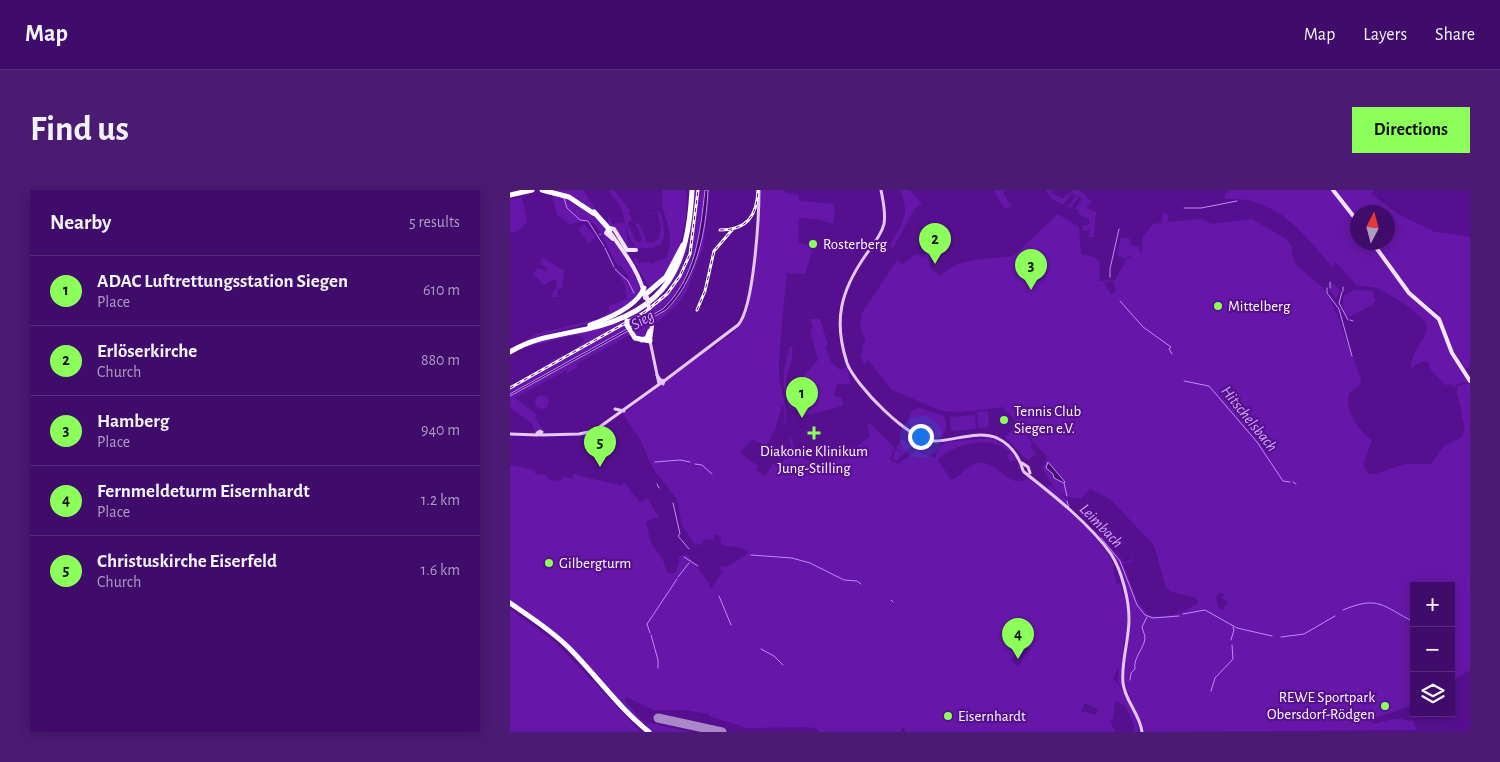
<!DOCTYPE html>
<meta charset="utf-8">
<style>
:root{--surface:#400c6b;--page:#4b1a73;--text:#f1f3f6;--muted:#ae9bc1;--line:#592c7e;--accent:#8cff5b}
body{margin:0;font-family:"Alegreya Sans",sans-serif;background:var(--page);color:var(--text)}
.controls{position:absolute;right:15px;bottom:15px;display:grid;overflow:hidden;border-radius:0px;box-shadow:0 2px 12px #0003}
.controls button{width:45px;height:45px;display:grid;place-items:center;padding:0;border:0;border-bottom:1px solid var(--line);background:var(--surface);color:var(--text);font:25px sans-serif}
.compass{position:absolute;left:840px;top:15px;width:45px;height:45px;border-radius:50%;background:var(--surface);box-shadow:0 2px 12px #0003;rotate:6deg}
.you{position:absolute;left:410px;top:246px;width:18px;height:18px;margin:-12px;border:4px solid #fff;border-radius:50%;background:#1a73e8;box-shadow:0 0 0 8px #1a73e833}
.badge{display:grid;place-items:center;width:32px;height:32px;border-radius:50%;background:var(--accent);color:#111;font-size:16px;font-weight:700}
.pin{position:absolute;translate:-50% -41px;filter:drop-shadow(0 1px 2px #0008)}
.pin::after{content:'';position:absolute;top:26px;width:18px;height:15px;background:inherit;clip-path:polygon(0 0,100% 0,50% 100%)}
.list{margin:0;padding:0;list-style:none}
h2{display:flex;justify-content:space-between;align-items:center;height:65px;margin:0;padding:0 20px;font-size:21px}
h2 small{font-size:16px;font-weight:400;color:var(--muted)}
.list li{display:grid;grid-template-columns:32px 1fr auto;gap:15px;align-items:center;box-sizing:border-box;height:70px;padding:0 20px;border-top:1px solid var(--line)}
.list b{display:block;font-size:19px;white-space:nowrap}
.list p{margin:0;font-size:16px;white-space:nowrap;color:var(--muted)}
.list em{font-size:16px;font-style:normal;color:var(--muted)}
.icon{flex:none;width:28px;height:28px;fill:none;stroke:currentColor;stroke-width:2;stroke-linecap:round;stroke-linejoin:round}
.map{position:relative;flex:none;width:960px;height:542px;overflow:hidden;border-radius:0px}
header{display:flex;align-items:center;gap:30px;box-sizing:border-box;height:70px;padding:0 25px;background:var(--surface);border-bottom:1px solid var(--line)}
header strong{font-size:24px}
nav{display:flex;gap:28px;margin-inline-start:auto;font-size:18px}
.intro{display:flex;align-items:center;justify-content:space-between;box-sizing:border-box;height:120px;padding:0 30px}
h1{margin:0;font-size:35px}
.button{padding:12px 22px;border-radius:0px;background:var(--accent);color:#111;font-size:18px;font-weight:700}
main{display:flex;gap:30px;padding:0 30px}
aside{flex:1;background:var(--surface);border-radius:0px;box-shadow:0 2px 12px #0003}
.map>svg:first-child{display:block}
.green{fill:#6617a9;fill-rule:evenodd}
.water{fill:#40096a;stroke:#c38af6}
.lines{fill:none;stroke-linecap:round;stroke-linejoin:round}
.stream{stroke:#c38af6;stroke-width:1}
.runway{stroke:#aa88c7;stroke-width:9}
.secondary{stroke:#e5c8fd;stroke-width:3}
.primary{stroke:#f5e5ff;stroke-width:4}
.highway{stroke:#fff;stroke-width:5}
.rail-casing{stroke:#fff;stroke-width:3}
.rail{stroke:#56108f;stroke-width:1;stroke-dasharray:4;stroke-linecap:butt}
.primary-bridge{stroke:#f5e5ff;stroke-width:4}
.highway-bridge{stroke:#fff;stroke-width:5}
.poi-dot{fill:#8cff5b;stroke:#56108f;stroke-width:2}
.labels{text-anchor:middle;stroke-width:4.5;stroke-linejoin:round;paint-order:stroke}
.poi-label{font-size:15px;fill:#fff;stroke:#56108f;text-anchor:start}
.water-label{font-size:16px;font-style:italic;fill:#d2a5fa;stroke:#56108f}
</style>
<header>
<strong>Map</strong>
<nav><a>Map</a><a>Layers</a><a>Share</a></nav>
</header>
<div class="intro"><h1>Find us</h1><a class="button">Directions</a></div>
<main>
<aside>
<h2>Nearby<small>5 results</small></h2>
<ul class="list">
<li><span class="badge">1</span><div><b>ADAC Luftrettungsstation Siegen</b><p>Place</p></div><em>610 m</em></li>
<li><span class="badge">2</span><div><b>Erlöserkirche</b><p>Church</p></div><em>880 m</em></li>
<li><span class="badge">3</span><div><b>Hamberg</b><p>Place</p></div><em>940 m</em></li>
<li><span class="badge">4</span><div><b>Fernmeldeturm Eisernhardt</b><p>Place</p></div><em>1.2 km</em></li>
<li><span class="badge">5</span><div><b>Christuskirche Eiserfeld</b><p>Church</p></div><em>1.6 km</em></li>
</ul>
</aside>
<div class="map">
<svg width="960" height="542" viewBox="0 0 960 542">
<rect width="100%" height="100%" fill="#56108f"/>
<g class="green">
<path d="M 41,0 L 73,0 L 89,24 L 99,33 L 98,27 L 100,27 L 102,34 L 115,33 L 118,55 L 125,56 L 119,48 L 111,17 L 98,0 L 104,0 L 121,22 L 118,22 L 122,29 L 118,33 L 126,52 L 130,52 L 132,48 L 125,32 L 129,34 L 137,52 L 142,53 L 149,49 L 151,38 L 148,22 L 132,27 L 148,21 C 152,24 152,29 153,35 C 159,64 138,56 120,60 L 105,40 L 96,38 L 95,42 C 107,55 133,87 129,105 C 98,137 52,137 12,151 L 29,143 L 88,129 L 99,122 L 99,116 L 117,109 L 115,94 L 104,79 L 107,78 L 109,83 L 117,89 L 119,87 L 111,76 L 107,75 L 87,36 L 78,30 L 60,34 L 47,25 Z"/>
<path d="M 152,0 L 176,0 C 179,29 169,84 139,97 L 123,70 L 127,68 L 129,73 L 140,72 L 141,74 L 156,68 C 165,48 157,35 152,15 C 151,11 153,6 152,0 Z"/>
<path d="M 184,0 L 187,0 C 182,62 175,97 118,131 L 119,127 C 172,95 182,60 184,0 Z"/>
<path d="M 190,0 L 195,0 C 190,44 186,87 153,119 L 0,204 L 0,199 L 137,122 L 160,102 L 172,86 L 182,61 Z"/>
<path d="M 198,0 L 200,0 L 193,58 L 176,103 L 165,117 L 140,138 L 135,148 L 118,146 L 66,174 L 68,180 L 66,178 L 57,183 L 56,181 L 60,178 L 5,208 L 27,225 L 25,228 L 35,243 L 67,243 L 85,239 L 73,243 L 37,244 L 29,239 L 23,244 L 25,243 L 22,233 L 0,218 L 0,206 L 150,123 C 187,101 196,39 198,0 Z"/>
<path d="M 251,0 L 275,0 L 275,3 L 289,5 L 289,11 L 323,14 L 325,21 L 323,34 L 308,29 L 289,28 L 288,53 L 298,54 L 299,49 L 311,53 L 304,56 L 295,84 L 277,83 C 274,116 269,151 269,184 C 270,202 280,220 275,238 L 274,217 L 272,216 L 266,237 L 256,257 L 242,249 L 230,263 L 248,276 L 246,280 L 255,286 L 263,273 L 268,277 L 281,261 L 280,247 C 284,251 282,256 286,261 C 300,280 329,275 340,255 L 345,258 L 359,247 L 358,232 L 381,254 L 384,259 L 380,270 L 388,274 L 406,261 L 425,268 L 428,259 L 436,252 L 481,248 L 500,259 L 511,279 L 504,278 L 507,279 L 509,276 L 505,270 L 500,272 L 497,265 L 500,263 C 484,244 444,253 428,270 L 441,290 C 451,286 457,275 468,273 C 489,269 499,303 520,287 C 549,314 586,340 604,375 L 603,381 L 607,394 L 610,393 C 614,409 625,439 613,453 L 612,498 L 608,493 L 609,476 L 603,489 L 613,500 L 626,526 L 629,542 L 624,542 L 624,534 L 615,516 L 605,511 L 603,529 L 600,530 L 605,542 L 396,542 L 393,537 L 390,542 L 309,542 L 306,538 L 294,537 L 237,538 L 199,526 L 199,524 L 175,520 L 143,520 L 116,507 L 115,511 L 137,536 L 138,535 L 135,532 L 181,542 L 143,542 L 113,516 L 70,466 L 0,411 L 0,275 L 25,280 L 25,284 L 36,285 L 40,290 L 51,291 L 52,286 L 63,289 L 63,284 L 112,296 L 114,292 L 130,313 L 137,308 L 149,328 L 140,329 L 136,333 L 141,353 L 152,368 L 158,384 L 166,382 L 169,371 L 168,367 L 178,365 L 199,393 L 199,398 L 202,397 L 213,381 L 208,377 L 218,376 L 237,364 L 238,361 L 229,357 L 214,356 L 210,352 L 211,347 L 204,344 L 203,350 L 194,349 L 192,354 L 185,355 L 172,335 L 167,309 L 142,277 L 131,251 L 113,224 L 200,158 L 203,160 L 212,150 L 225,143 L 224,140 L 233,131 L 238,120 L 247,57 ZM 514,453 L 520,459 L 508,477 L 501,470 ZM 575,513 L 588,519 L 586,525 L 571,521 Z"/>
<path d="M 390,0 L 400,0 L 412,14 L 405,18 L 383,58 L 380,57 C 390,32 402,29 390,0 Z"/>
<path d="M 483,0 L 496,0 L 493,3 L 501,16 L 495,19 Z"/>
<path d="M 535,0 L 542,0 L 543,5 L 553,8 L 564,0 L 553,15 L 542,9 Z"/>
<path d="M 564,0 L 569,0 L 582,12 L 576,18 L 586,22 L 584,47 L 579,47 L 580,38 L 578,41 L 574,41 L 572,37 L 580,33 L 579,29 L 568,24 L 569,20 C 564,19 559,16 554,17 L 559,15 L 566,6 L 568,8 L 561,16 L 565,19 L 572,9 L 576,10 L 562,3 Z"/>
<path d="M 720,0 L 821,0 L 847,35 L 848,52 L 861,53 L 896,100 L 926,126 L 940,160 L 958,192 L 947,194 L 944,198 L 941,194 L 935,195 L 921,180 L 917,171 L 908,173 L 901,179 C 901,163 912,154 917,140 C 921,127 878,104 869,99 C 863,96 853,97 846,95 L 825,71 L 823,78 C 793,43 765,5 715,9 L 715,5 Z"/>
<path d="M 825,0 L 865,0 L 861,4 L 890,25 L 925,42 L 960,47 L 960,176 L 954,180 L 944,162 L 927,122 L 901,103 L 864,53 L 878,52 L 878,22 L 848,22 L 847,31 Z"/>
<path d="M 12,8 L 17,32 L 8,41 L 0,43 L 0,9 Z"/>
<path d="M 653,23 L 658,24 L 658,32 L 691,29 L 702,34 L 742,29 L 776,49 L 782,56 L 782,66 L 787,76 L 813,98 L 822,112 L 851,189 L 850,195 L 840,202 C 832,218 850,243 862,250 L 853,275 L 858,284 L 864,284 L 896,274 L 921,274 L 934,256 L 952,247 L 955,239 L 947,201 L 948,196 L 960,193 L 960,480 L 941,492 L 941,396 L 904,396 L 904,515 L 865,528 L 860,515 L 863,534 C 876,531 887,526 899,531 L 903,530 L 907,540 L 634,542 L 615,493 L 615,473 L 621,427 L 604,367 L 558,317 L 537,298 L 540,295 L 558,311 L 559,317 L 590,346 L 588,343 L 596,335 L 605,343 L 600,340 L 598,341 L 596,337 L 590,344 L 604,357 L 611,349 L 619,358 L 612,352 L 604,359 L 592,348 L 614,372 L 623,370 L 620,360 L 624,371 L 613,374 L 628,412 L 638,425 C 656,429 673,423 688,413 L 687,408 L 662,402 L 656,398 L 644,355 L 600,309 L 580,299 L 571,309 C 567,308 562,308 558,307 C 546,304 538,289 533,278 L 537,267 L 493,217 L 452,222 L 432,221 L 382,200 L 358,170 L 354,174 L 350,165 L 353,161 L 352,154 L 356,152 L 350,137 L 352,123 L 387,70 L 392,74 L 407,64 L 413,67 L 419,60 L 420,77 L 429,86 L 447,74 L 464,70 L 503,66 L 548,24 L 569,37 L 571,64 L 584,67 L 590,72 L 589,91 L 605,90 L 618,67 L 622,68 L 618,65 L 616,69 L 607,65 L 611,47 L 620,49 L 620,55 L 629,57 L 629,61 L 632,62 L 631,75 L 633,46 L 643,34 L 657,32 L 652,32 ZM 603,91 L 606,101 L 601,105 L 594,93 ZM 709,403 L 714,404 L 712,409 L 719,412 L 712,420 L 708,418 L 706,408 Z"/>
<path d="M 74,34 L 86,47 L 79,53 L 68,39 Z"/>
<path d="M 32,67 L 54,81 L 52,98 L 47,100 L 48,107 L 40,107 L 47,97 L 47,92 L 44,89 L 34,95 L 23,83 L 28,78 L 36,81 L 37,78 L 30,74 Z"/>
<path d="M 820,92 L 830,100 L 826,109 L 820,100 Z"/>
<path d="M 845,100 L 863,101 L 864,108 L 866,110 L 862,115 L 839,127 L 836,126 L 833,114 L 834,105 Z"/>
<path d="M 300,129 L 310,129 L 318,155 L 315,156 L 321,172 L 330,180 L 337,177 L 340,194 L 327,194 L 324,206 L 332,208 L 333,216 L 288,227 L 288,220 L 280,219 C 270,196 273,179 280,156 L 283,157 C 281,163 283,168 281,173 C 276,187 272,198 284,210 L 289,206 L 294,209 L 296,203 L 291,189 L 308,170 L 300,139 L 303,138 Z"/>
<path d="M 108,131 L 114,133 L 0,197 L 41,172 L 41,170 C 52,165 69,161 75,148 L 66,145 L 16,157 L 21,153 Z"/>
<circle cx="32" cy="212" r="7"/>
<path d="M 409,218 L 434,226 L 437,236 L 433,245 L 426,249 L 403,243 L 398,230 L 402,221 Z"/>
<path d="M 478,221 L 479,237 L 468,238 L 467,222 Z"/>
<path d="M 465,225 L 466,239 L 441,241 L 440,227 Z"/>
<path d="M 507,236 L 523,253 L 520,256 L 526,264 L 519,270 L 515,268 L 495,247 Z"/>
<path d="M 392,249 L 401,256 L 387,271 L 383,269 L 385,259 L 394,264 L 386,258 Z"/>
<path d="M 0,419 L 45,452 L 131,542 L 0,542 Z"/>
</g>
<g class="water">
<path d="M 195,0 L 198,0 C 196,42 187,89 156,120 L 0,206 L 0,204 L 153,119 C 186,87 190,44 195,0 Z"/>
<path d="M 538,272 L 555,292 L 554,293 L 544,288 L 543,284 L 536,278 Z"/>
</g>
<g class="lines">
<g class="stream">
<path d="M 54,8 L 57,18 L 70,30 L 78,31 L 94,56"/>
<path d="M 674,18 L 691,18 L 727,11"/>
<path d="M 90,45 L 90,44"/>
<path d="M 95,58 L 104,77"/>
<path d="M 105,79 L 118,91 L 124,103"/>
<path d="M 600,87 L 600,79 L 609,39"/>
<path d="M 833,97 L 833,101"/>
<path d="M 817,98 L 817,103 L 829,119 L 842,166"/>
<path d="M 820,98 L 820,92"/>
<path d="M 832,102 L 829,113 L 838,130"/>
<path d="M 610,111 L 633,137 L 661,157 L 659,159 L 662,164"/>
<path d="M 840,130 L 843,131"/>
<path d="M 674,191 L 699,196 L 747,252 L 773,291 L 780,292"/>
<path d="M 717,210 L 722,209"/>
<path d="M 145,272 L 170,270 L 180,272"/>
<path d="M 185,274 L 192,275 L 202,284"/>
<path d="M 783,292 L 786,294"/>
<path d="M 554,293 L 557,306"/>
<path d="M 147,294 L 149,298"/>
<path d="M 557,311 L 559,318"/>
<path d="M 163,313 L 170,344 L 168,346 L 179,359"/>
<path d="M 591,348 L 610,371 L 627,415 L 635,425 L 643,428 L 669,426"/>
<path d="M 241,365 L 282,368 L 300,373 L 334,390 L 347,391 L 351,394"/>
<path d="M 174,367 L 188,376"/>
<path d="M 168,387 L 179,373"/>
<path d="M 209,406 L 221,435"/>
<path d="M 381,410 L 383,412"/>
<path d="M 833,420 C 869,405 872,416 904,432"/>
<path d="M 673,424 L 695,420 L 727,438 L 762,446"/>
<path d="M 140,443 L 137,434 L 167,389"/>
<path d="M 141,445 L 148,470 L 148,478"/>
<path d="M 771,447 L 794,444 L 825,426"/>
<path d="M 721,450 L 724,440 L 723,437"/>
<path d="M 251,459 L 264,466 L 273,475"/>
<path d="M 620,490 L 621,483 L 625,479 C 623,468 633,460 635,449 C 635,444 633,442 632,437 L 637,427"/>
<path d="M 701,501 L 705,488 L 723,469 L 722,455"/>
</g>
<path class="runway" d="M 148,528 L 212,542"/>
<g class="secondary">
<path d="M 371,0 C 373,11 376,22 374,34 C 371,46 362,56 355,66 C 331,101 323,130 337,173 C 345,195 399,251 424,251 C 444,251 467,240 487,248 C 498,253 505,261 510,272 C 512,275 512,280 514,282 C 542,304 580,334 601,364 C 612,381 619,410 619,429 C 619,451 611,471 613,493 C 615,511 630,524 632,542"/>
<path d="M 140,151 L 149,194"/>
<path d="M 147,185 L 153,194 L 154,191 L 152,190"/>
<path d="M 154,191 L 228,135 C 244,118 249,26 249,0"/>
<path d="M 105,219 L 114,221"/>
<path d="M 30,241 L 32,242 L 30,245 L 27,243 Z"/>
<path d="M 0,244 L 28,245"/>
<path d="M 32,245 L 69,244 L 84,241 L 151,193"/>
<path d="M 512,273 L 518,277 L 520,283"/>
</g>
<g class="primary">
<path d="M 823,0 L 848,32"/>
<path d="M 99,41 C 113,61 131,83 135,108"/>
<path d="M 103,49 L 96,43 L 99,38 L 104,39 L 117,60 L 126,60"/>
<path d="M 862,52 L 899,103 L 929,129 L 942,163 L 960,191"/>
<path d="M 140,151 L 142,136"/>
</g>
<g class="highway">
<path d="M 32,0 L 59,7 L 83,23"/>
<path d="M 0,5 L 22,0"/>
<path d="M 136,104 L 156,87 L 173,55"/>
<path d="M 80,135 C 97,129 127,117 134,98"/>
<path d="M 117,135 L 125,148 L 140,151"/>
<path d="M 132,150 L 137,148 L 140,141"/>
<path d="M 0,162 C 24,147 50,145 77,139 C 158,121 178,76 182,0"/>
<path d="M 0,413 C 20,427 41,440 59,458 C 86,485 108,517 139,542"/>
</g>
<g class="rail-casing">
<g id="rail">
<path d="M 210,40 C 237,40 247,26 248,0"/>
<path d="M 187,120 L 195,101 L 204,61 L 222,40"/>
<path d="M 0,198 L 135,122 L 157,104 L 170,86 L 180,64 L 188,0"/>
</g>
</g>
<use href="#rail" class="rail"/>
<path class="primary-bridge" d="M 137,107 L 142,136"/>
<g class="highway-bridge">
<path d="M 84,22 L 100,40"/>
<path d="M 117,131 L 117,135"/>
</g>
</g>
<g class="poi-dot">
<circle cx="303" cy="54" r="5"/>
<circle cx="708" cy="116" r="5"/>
<circle cx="494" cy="230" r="5"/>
<path d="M301.5 235.5h5v5h5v5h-5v5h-5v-5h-5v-5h5z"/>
<circle cx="39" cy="373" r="5"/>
<circle cx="875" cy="516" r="5"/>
<circle cx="438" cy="526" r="5"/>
</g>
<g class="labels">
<g class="poi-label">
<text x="313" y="59">Rosterberg</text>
<text x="718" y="121">Mittelberg</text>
<text x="504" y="226">Tennis Club<tspan x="504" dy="17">Siegen e.V.</tspan></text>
<text x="304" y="266" text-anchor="middle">Diakonie Klinikum<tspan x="304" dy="17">Jung-Stilling</tspan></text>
<text x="49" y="378">Gilbergturm</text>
<text x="865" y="512" text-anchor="end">REWE Sportpark<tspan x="865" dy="17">Obersdorf-Rödgen</tspan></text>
<text x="448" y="531">Eisernhardt</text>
</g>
<g class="water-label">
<text transform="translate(132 129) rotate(-30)" y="6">Sieg</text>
<text transform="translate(740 228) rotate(51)" y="6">Hitschelsbach</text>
<text transform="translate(592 335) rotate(46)" y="6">Leimbach</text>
</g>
</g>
</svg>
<div class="controls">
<button>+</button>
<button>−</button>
<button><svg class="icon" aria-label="layers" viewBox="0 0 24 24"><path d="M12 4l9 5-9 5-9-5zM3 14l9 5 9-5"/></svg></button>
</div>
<svg class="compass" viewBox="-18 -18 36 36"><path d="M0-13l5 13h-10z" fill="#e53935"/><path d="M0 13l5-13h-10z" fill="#ae9bc1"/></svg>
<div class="you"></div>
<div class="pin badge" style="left:292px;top:228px">1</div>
<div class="pin badge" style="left:425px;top:74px">2</div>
<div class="pin badge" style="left:521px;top:100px">3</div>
<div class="pin badge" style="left:508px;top:469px">4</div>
<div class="pin badge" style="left:90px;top:277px">5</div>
</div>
</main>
